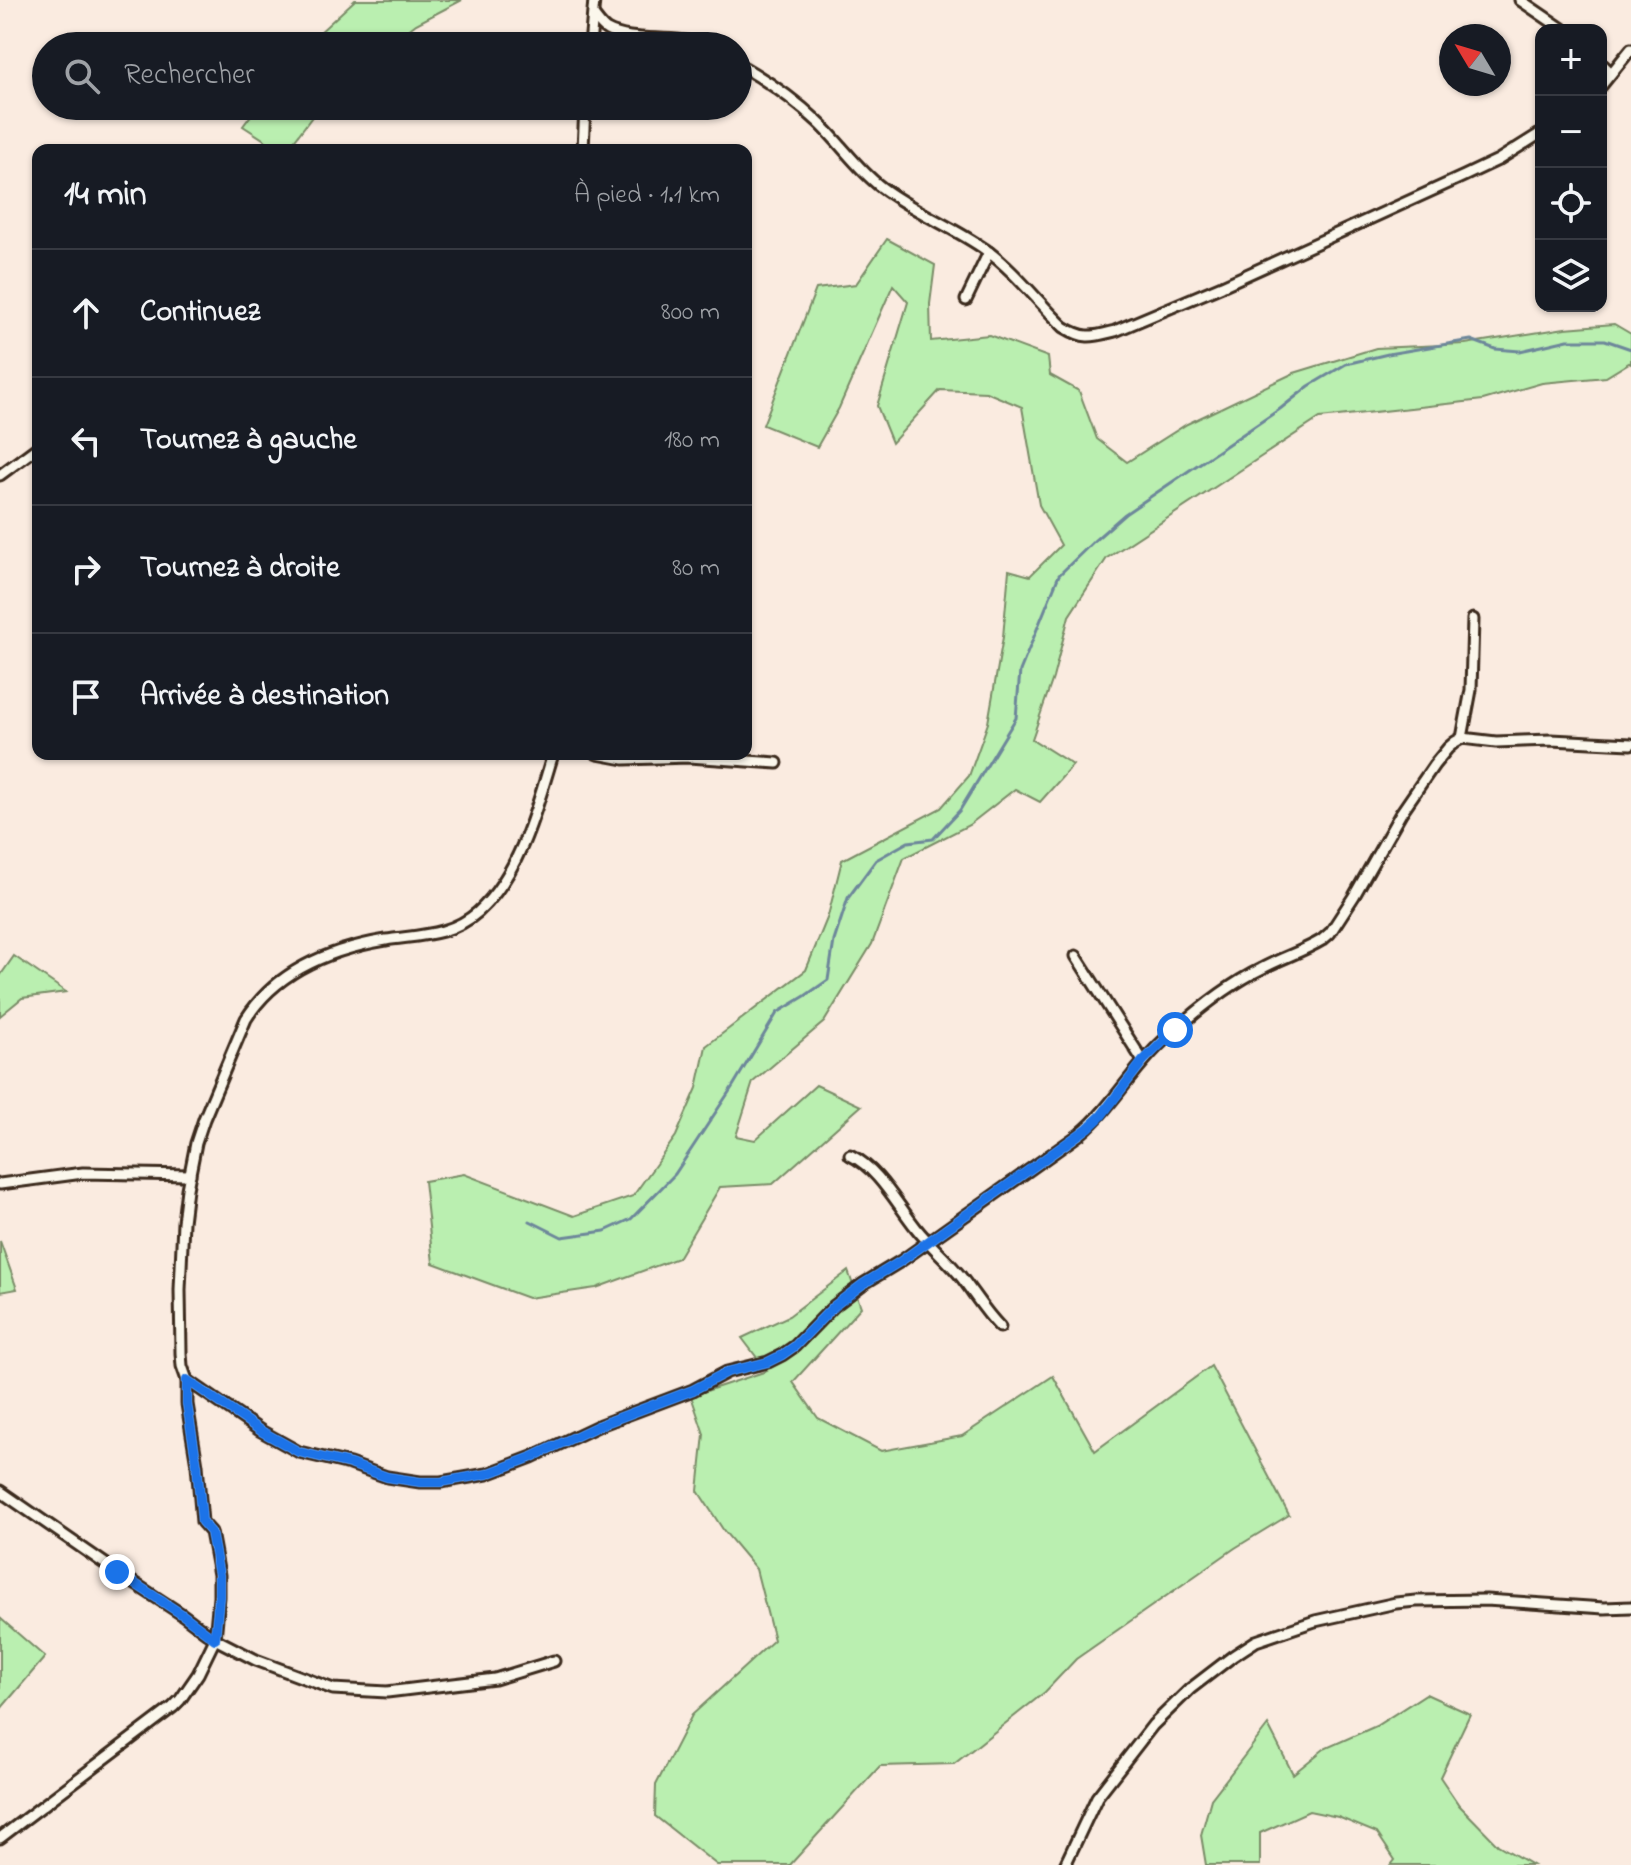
<!DOCTYPE html>
<html lang="fr">
<meta charset="utf-8">
<style>
:root{--surface:#171b24;--page:#20242c;--text:#f1f3f6;--muted:#9ea1a6;--line:#363941}
body{margin:0;font-family:"Indie Flower",sans-serif;background:var(--page);color:var(--text)}
.controls{position:absolute;right:24px;top:24px;display:grid;overflow:hidden;border-radius:16px;box-shadow:0 2px 6px #0004}
.controls button{width:72px;height:72px;display:grid;place-items:center;padding:0;border:0;border-bottom:2px solid var(--line);background:var(--surface);color:var(--text);font:40px sans-serif}
.compass{position:absolute;left:1439px;top:24px;width:72px;height:72px;border-radius:50%;background:var(--surface);box-shadow:0 2px 6px #0004;rotate:308deg}
.stop{position:absolute;width:24px;height:24px;margin:-18px;border:6px solid #1a73e8;border-radius:50%;background:#fff}
.stop.end{background:#1a73e8;border-color:#fff;box-shadow:0 2px 8px #0008}
.list{margin:0;padding:0;list-style:none}
h2{display:flex;justify-content:space-between;align-items:center;height:104px;margin:0;padding:0 32px;font-size:34px}
h2 small{font-size:26px;font-weight:400;color:var(--muted)}
.list li{display:grid;grid-template-columns:52px 1fr auto;gap:24px;align-items:center;box-sizing:border-box;height:128px;padding:0 32px;border-top:2px solid var(--line)}
.list b{display:block;font-size:30px;white-space:nowrap}
.list em{font-size:26px;font-style:normal;color:var(--muted)}
.icon{flex:none;width:44px;height:44px;fill:none;stroke:currentColor;stroke-width:2;stroke-linecap:round;stroke-linejoin:round}
.map{position:relative;flex:none;width:1631px;height:1865px;overflow:hidden}
.search{position:absolute;background:var(--surface);box-shadow:0 2px 6px #0004;left:32px;top:32px;width:720px;height:88px;display:flex;align-items:center;gap:20px;box-sizing:border-box;padding:0 28px;border-radius:44px;color:var(--muted);font-size:30px}
.panel{position:absolute;background:var(--surface);box-shadow:0 2px 6px #0004;left:32px;top:144px;width:720px;height:616px;border-radius:16px}
.map>svg:first-child{display:block}
.green{fill:#baefb0;stroke:#7a8c67;stroke-width:2}
.lines{fill:none;stroke-linecap:round;stroke-linejoin:round}
.stream{stroke:#6d879a;stroke-width:3}
.minor-casing{stroke:#3b2a1e;stroke-width:15}
.minor{stroke:#fbf7ec;stroke-width:9}
.route{stroke:#1a73e8;stroke-width:10}
</style>
<div class="map">
<svg width="1631" height="1865" viewBox="0 0 1631 1865">
<rect width="100%" height="100%" fill="#faebe0"/>
<filter id="ink" filterUnits="userSpaceOnUse"><feTurbulence type="fractalNoise" baseFrequency=".0125" numOctaves="2"/><feDisplacementMap in="SourceGraphic" scale="16" xChannelSelector="R" yChannelSelector="G"/><feConvolveMatrix kernelMatrix="1 2 1 2 8 2 1 2 1" color-interpolation-filters="sRGB"/></filter>
<g filter="url(#ink)">
<g class="green">
<path d="M 355,0 L 462,0 L 416,24 L 388,46 L 305,46 Z"/>
<path d="M 258,106 L 320,106 L 287,150 L 280,150 L 243,126 Z"/>
<path d="M 887,239 L 935,265 L 930,304 L 931,341 L 989,335 L 1048,357 L 1050,375 L 1079,391 L 1097,439 L 1127,462 L 1187,424 L 1294,373 L 1376,348 L 1465,344 L 1565,328 L 1614,324 L 1631,334 L 1631,364 L 1629,363 L 1606,377 L 1542,383 L 1483,400 L 1320,418 L 1107,558 L 1069,616 L 1053,678 L 1032,739 L 1073,765 L 1040,802 L 1015,789 L 969,825 L 904,858 L 872,944 L 824,1022 L 753,1082 L 736,1136 L 755,1140 L 816,1085 L 861,1106 L 773,1184 L 720,1187 L 678,1258 L 596,1288 L 528,1298 L 433,1263 L 424,1181 L 464,1174 L 574,1216 L 633,1196 L 676,1136 L 697,1088 L 706,1046 L 806,970 L 828,916 L 842,860 L 941,808 L 969,776 L 988,723 L 1003,637 L 1009,570 L 1030,576 L 1061,545 L 1039,505 L 1022,407 L 986,392 L 940,390 L 892,443 L 877,406 L 908,302 L 893,285 L 839,408 L 817,447 L 763,425 L 816,289 L 856,284 Z"/>
<path d="M 14,956 L 66,992 L 22,998 L 0,1016 L 0,976 Z"/>
<path d="M 0,1241 L 17,1289 L 0,1292 Z"/>
<path d="M 848,1271 L 861,1307 L 793,1382 L 818,1418 L 881,1451 L 962,1436 L 1053,1376 L 1095,1451 L 1211,1366 L 1289,1515 L 1235,1548 L 1076,1659 L 1045,1692 L 954,1764 L 880,1766 L 790,1865 L 717,1865 L 655,1816 L 656,1785 L 692,1715 L 774,1640 L 756,1569 L 724,1531 L 698,1491 L 704,1434 L 691,1396 L 767,1371 L 742,1338 L 789,1316 Z"/>
<path d="M 0,1618 L 45,1657 L 0,1710 Z"/>
<path d="M 1426,1694 L 1470,1714 L 1440,1777 L 1459,1805 L 1498,1845 L 1532,1865 L 1391,1865 L 1395,1860 L 1377,1833 L 1338,1817 L 1309,1811 L 1260,1833 L 1260,1865 L 1206,1865 L 1201,1835 L 1211,1799 L 1268,1725 L 1293,1774 L 1324,1749 L 1376,1726 Z"/>
</g>
<g class="lines">
<path class="stream" d="M 530,1221 L 562,1237 L 605,1231 L 631,1219 L 675,1174 L 733,1086 L 777,1013 L 805,996 L 828,980 L 834,941 L 848,898 L 876,860 L 908,842 L 933,839 L 960,810 L 1016,718 L 1020,671 L 1059,575 L 1094,541 L 1125,514 L 1280,409 L 1309,386 L 1346,364 L 1388,354 L 1471,340 L 1495,349 L 1520,351 L 1568,340 L 1605,340 L 1631,349"/>
<g class="minor-casing">
<g id="minor">
<path d="M 1520,0 L 1564,30"/>
<path d="M 594,16 C 598,21 602,27 607,30 C 632,44 675,34 705,46"/>
<path d="M 590,46 L 594,0"/>
<path d="M 1601,63 L 1611,73"/>
<path d="M 738,64 C 766,80 794,99 817,121 C 840,142 856,168 881,187 C 914,212 952,226 986,250 C 1015,271 1038,302 1064,327 C 1085,340 1092,337 1115,331 L 1222,286 L 1464,176 L 1498,160 L 1541,133"/>
<path d="M 1601,86 L 1631,49"/>
<path d="M 583,150 L 585,106"/>
<path d="M 966,300 L 989,252"/>
<path d="M 0,475 L 38,447"/>
<path d="M 1462,738 L 1471,690 L 1473,619"/>
<path d="M 553,754 C 537,807 520,874 478,912 C 451,936 419,935 386,940 C 332,949 276,971 246,1019 L 204,1119 L 196,1143 L 187,1189 L 183,1222 L 180,1290 L 181,1353 L 182,1366 L 187,1380 L 261,1431 L 299,1452 L 350,1464 L 387,1477 L 420,1482 L 441,1482 L 487,1474 L 532,1457 L 600,1425 L 693,1390 L 727,1372 L 768,1362 L 782,1355 L 795,1346 L 834,1306 L 863,1284 L 901,1261 L 1080,1134 C 1113,1106 1131,1071 1162,1042 C 1190,1016 1226,986 1261,969 C 1281,958 1302,952 1322,940 L 1330,933 L 1354,896 L 1401,813 L 1434,765 L 1448,748 L 1455,742 L 1462,738 L 1496,742 L 1551,740 L 1631,744"/>
<path d="M 597,754 L 624,759 L 689,757 L 777,763"/>
<path d="M 1076,956 L 1143,1061"/>
<path d="M 850,1155 C 879,1169 896,1203 916,1228 C 930,1246 948,1260 962,1278 C 975,1295 985,1312 1000,1327"/>
<path d="M 0,1184 L 83,1173 L 190,1175"/>
<path d="M 0,1491 L 117,1572 L 183,1615 L 215,1639 L 256,1660 L 333,1689 L 387,1692 L 495,1679 L 554,1661"/>
<path d="M 0,1838 L 173,1707 L 180,1700 L 198,1674 L 215,1639 L 219,1597 L 219,1575 L 211,1532 L 202,1522 L 197,1465 L 187,1404 L 187,1380"/>
<path d="M 1065,1865 L 1097,1797 L 1153,1725 L 1190,1689 L 1233,1656 L 1256,1641 L 1315,1621 L 1396,1603 L 1416,1601 L 1486,1600 L 1604,1608 L 1631,1607"/>
</g>
</g>
<use href="#minor" class="minor"/>
</g>
</g>
<g class="lines" filter="url(#ink)">
<path class="route" d="M 117,1572 L 183,1615 L 215,1639 L 219,1597 L 219,1575 L 211,1532 L 202,1522 L 197,1465 L 187,1404 L 187,1380 L 261,1431 L 299,1452 L 350,1464 L 387,1477 L 420,1482 L 441,1482 L 487,1474 L 532,1457 L 600,1425 L 693,1390 L 727,1372 L 768,1362 L 782,1355 L 795,1346 L 834,1306 L 863,1284 L 901,1261 L 1088,1128 L 1101,1116 L 1143,1061 L 1175,1030"/>
</g>
</svg>
<div class="controls">
<button>+</button>
<button>−</button>
<button><svg class="icon" aria-label="locate" viewBox="0 0 24 24"><circle cx="12" cy="12" r="6"/><path d="M12 2v4M12 18v4M2 12h4M18 12h4"/></svg></button>
<button><svg class="icon" aria-label="layers" viewBox="0 0 24 24"><path d="M12 4l9 5-9 5-9-5zM3 14l9 5 9-5"/></svg></button>
</div>
<svg class="compass" viewBox="-18 -18 36 36"><path d="M0-13l5 13h-10z" fill="#e53935"/><path d="M0 13l5-13h-10z" fill="#9ea1a6"/></svg>
<div class="stop" style="left:1175px;top:1030px"></div>
<div class="stop end" style="left:117px;top:1572px"></div>
<div class="search"><svg class="icon" aria-label="search" viewBox="0 0 24 24"><circle cx="10" cy="10" r="6"/><path d="M15 15l6 6"/></svg>Rechercher</div>
<section class="panel">
<h2>14 min<small>À pied · 1.1 km</small></h2>
<ul class="list">
<li><svg class="icon" aria-label="ahead" viewBox="0 0 24 24"><path d="M12 20V5M6 11l6-6 6 6"/></svg><div><b>Continuez</b></div><em>800 m</em></li>
<li><svg class="icon" aria-label="left" viewBox="0 0 24 24"><path d="M17 20v-9H6M10 6l-5 5 5 5"/></svg><div><b>Tournez à gauche</b></div><em>180 m</em></li>
<li><svg class="icon" aria-label="right" viewBox="0 0 24 24"><path d="M7 20v-9h11M14 6l5 5-5 5"/></svg><div><b>Tournez à droite</b></div><em>80 m</em></li>
<li><svg class="icon" aria-label="arrive" viewBox="0 0 24 24"><path d="M6 21V4h12l-3 4 3 4H6"/></svg><div><b>Arrivée à destination</b></div></li>
</ul>
</section>
</div>
